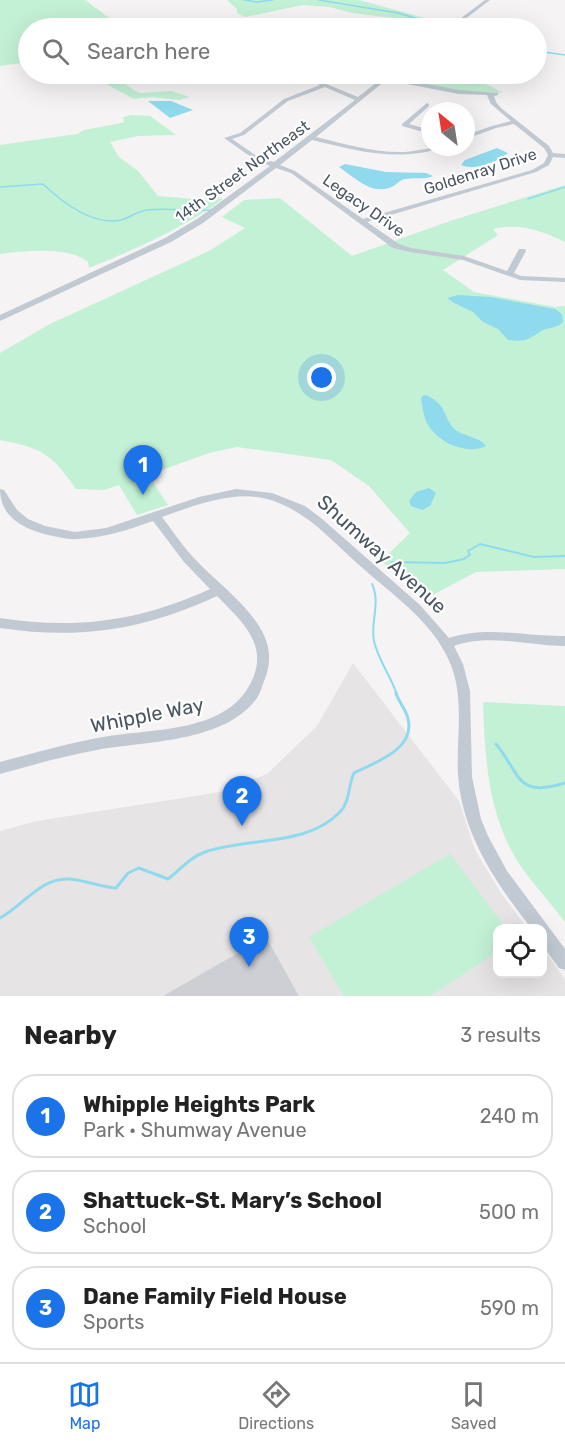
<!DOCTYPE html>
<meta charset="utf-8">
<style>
:root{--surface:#fff;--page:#f6f6f6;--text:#222;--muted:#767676;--line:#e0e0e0;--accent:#1a73e8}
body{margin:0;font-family:Rubik,sans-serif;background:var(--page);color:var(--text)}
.controls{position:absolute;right:18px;bottom:18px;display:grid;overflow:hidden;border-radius:12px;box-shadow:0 6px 24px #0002}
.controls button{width:54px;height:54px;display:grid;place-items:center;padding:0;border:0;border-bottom:2px solid var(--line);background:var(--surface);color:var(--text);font:30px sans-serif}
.compass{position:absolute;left:421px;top:102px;width:54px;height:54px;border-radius:50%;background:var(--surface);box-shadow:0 6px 24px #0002;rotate:330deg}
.you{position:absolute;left:322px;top:378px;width:21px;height:21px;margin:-15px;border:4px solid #fff;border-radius:50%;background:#1a73e8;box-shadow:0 0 0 9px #1a73e833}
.badge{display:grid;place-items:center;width:39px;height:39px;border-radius:50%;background:var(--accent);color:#fff;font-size:20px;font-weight:700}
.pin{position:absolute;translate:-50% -50px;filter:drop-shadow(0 2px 3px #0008)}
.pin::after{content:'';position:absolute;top:32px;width:21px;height:18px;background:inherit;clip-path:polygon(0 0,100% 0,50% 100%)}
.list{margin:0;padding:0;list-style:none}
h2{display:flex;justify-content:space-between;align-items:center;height:78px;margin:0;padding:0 24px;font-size:26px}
h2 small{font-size:20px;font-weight:400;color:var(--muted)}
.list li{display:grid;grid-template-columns:39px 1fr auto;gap:18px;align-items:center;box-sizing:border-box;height:84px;margin:0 12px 12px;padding:0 12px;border:2px solid var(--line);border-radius:24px}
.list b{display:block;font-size:22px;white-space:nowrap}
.list p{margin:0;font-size:20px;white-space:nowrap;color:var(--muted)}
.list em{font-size:20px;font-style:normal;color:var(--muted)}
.icon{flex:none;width:33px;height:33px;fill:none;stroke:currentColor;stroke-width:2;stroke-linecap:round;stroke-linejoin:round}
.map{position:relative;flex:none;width:565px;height:996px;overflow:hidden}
.search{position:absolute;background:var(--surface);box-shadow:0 6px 24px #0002;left:18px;right:18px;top:18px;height:66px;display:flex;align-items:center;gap:15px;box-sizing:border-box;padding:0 21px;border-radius:33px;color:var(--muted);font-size:22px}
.sheet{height:366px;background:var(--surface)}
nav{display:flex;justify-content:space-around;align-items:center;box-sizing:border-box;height:84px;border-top:2px solid var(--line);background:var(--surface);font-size:16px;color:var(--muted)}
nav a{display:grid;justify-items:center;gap:3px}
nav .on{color:var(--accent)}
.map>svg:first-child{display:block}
.education{fill:#e6e4e5}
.green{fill:#c3f1d5}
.water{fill:#90daee}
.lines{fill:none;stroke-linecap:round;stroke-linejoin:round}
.stream-far2{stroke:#90daee;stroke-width:1.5}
.stream-far1{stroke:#90daee;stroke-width:2}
.stream{stroke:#90daee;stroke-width:3}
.building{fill:#cdcfd5}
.minor{fill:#c1cad2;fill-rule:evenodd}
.labels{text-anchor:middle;stroke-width:4.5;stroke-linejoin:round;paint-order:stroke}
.far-street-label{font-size:16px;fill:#4a5661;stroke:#fff}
.street-label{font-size:20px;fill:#4a5661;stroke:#fff}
</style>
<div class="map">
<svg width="565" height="996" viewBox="0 0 565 996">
<rect width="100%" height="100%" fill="#f5f3f3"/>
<path class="education" d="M 353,663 L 459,801 L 475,850 L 499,890 L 527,928 L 498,928 L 498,974 L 542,974 L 543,949 L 565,979 L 565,996 L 0,996 L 0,831 L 37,821 L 220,792 L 267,774 L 317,726 Z"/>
<g class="green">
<path d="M 0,0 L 85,0 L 123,28 L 112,28 L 100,23 L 62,28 L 28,28 L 28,62 L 0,66 Z"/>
<path d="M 227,0 L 359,0 L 447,24 L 441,28 L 431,28 L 401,19 L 353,13 L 329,7 L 303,5 L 245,17 L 237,13 L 237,9 Z"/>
<path d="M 91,74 L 111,74 L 135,91 L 141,93 L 171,91 L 190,97 L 179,100 L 152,97 L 133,99 C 117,88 106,86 91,74 Z"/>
<path d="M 397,74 L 467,74 L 503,93 L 461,91 L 391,78 Z"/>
<path d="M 131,115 L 150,116 L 176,135 L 138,136 L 110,142 L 119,157 L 138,171 L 158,196 L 208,200 L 214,197 L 223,199 C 182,229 136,249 89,268 L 88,262 C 70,246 23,251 0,254 L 0,145 L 77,134 L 84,130 L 122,123 L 124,122 L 123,117 Z"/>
<path d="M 565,185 L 565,242 C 540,230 520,223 493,229 L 498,235 L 443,270 L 474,292 L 555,307 L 565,306 L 565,569 L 476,572 L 425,599 L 381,561 L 410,533 L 369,486 L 331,460 L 237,447 L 209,453 L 148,475 L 168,505 L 137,515 L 119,485 L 104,490 L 76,489 C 51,453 42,448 0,440 L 0,353 L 50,324 L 209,251 L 245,228 L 222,217 L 244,200 L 280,198 L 352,256 L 450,221 Z"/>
<path d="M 483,702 L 565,706 L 565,922 C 552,905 537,888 524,871 C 488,820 485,762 483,702 Z"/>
<path d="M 450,854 L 506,928 L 498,928 L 497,952 L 430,996 L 344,996 L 309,937 Z"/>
</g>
<g class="water">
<path d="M 148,101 L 171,101 L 193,110 L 170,118 Z"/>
<path d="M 497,148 L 508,153 C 497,162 475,171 461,165 L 465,160 Z"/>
<path d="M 345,164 L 386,172 L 426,173 L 433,176 C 424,180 415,177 405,179 C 399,180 396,186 389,188 C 370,194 354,177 339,167 Z"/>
<path d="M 458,295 L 491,297 L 555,309 L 562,314 L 563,322 C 557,329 548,327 541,331 C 527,340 527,342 508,340 L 498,329 L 483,322 L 473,312 L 454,303 L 447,298 Z"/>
<path d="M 426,395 C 449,405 442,419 457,431 C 466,437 480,437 486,446 C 467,455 442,444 430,428 C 424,420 423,409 421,400 L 422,396 Z"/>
<path d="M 429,488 L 436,493 L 430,506 L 422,510 L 411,506 L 409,501 L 416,492 Z"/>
</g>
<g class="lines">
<g class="stream-far2">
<path d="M 244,0 L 257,2 L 273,0"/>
<path d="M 319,0 L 398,13 L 447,28"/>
<path d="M 536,51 L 565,55"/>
<path d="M 0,187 L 43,184 C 62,202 92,226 121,220 C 129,218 138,211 147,210 C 167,207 191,212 212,210"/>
<path d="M 528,199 L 565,187"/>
</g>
<g class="stream-far1">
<path d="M 388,567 L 392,562 L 445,563 L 464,559 L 470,555 L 468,551 L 480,544 L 534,557 L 565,556"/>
<path d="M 372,584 C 381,603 370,622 374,641 C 378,660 391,676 397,695"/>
</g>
<g class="stream">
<path d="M 496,744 C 522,776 516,798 565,783"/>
<path d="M 0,918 C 23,906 41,877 69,879 C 85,880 100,887 116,888 L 128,873 L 139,868 L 168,879 C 180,870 190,857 205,852 C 247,837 307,847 340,812 C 350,802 348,785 354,773 C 374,763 416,749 408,719 C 406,709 399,703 396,693"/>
</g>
</g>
<path class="building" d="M 266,937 L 299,996 L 163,996 Z"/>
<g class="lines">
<g class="minor">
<path d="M 485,0 L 490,0 L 453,28 L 448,28 Z"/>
<path d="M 387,74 L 393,74 L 390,77 L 459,90 L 498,93 L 498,95 L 494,96 L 496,102 L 501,108 L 549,146 L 553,153 L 565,154 L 565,158 L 553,157 L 549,165 L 536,172 L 367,222 L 399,244 L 411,248 L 464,256 L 507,271 L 519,249 L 525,249 L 526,251 L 514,273 L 521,276 L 565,278 L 565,282 L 520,280 L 463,260 L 410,252 L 393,248 L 291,173 L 276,168 L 203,223 L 171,242 L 0,321 L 0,315 L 165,238 L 197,219 L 270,166 L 254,159 L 224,138 L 240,133 L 284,99 L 320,85 L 316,83 L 319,81 L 358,97 ZM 386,80 L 459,94 L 487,95 L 491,104 L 511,121 L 492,126 L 466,135 L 466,139 L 496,128 L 514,124 L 544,148 L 548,155 L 544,163 L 532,170 L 363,219 L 295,171 L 280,165 L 312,140 C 358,151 395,162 442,148 L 443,147 C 430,147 418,151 405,152 C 375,153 345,144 316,137 ZM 325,87 L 355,100 L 274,162 L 258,157 L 232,139 L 244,135 L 288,101 Z"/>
<path d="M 427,103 L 429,104 L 429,106 L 409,124 L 430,130 L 430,134 L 402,126 L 402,124 Z"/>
<path d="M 0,489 L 4,490 L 17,510 L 28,519 L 45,526 L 75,532 L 106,528 L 199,497 L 236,489 L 272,493 L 305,506 L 321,518 L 420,605 L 449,638 C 487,625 526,637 565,636 L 565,646 C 529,646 489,633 454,646 L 463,664 L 470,691 L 472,777 L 481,819 L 488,836 L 507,871 L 565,949 L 565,970 L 559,968 L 542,945 L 542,928 L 531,928 C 496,883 462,834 458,775 C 456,738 465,698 450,663 C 433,621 391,594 358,564 C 331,540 305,509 267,499 C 234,490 193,506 162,517 C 172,530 181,544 193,557 C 214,580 249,605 263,633 C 271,649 271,665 264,681 C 262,687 260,693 257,698 C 225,743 146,741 97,750 C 64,756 32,765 0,774 L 0,762 C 34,753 68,743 103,737 C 153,728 230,734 253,678 C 268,642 239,619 217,596 C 144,630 80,640 0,628 L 0,618 C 77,630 140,621 210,589 L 184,562 L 153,521 C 128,530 103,538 77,539 C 71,540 64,538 58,537 C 32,532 0,522 0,489 Z"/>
</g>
</g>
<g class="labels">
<g class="far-street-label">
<text transform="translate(242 171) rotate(-36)" y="6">14th Street Northeast</text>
<text transform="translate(480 171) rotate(-18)" y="6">Goldenray Drive</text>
<text transform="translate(364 205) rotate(35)" y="6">Legacy Drive</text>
</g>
<g class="street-label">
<text transform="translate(382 554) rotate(42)" y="7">Shumway Avenue</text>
<text transform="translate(147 715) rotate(-11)" y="7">Whipple Way</text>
</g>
</g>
</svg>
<div class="controls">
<button><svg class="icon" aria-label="locate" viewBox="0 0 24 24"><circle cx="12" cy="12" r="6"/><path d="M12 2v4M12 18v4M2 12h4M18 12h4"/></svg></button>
</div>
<svg class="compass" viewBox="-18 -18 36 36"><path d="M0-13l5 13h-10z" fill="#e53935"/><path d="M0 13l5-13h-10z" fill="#767676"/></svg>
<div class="you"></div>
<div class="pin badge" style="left:143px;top:495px">1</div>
<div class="pin badge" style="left:242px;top:826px">2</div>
<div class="pin badge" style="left:249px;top:967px">3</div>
<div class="search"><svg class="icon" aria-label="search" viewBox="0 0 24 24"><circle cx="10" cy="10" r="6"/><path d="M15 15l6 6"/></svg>Search here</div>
</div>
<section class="sheet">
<h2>Nearby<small>3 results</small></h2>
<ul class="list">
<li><span class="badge">1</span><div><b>Whipple Heights Park</b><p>Park · Shumway Avenue</p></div><em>240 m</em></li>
<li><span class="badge">2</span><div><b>Shattuck-St. Mary’s School</b><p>School</p></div><em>500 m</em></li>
<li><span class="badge">3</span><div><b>Dane Family Field House</b><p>Sports</p></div><em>590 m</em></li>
</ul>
</section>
<nav>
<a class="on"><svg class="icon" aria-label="map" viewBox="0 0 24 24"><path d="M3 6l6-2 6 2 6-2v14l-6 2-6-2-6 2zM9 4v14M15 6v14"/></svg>Map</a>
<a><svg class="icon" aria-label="directions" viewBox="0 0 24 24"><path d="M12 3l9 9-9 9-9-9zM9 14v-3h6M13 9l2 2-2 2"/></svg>Directions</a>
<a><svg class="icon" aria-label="saved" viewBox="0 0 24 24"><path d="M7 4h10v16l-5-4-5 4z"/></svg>Saved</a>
</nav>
